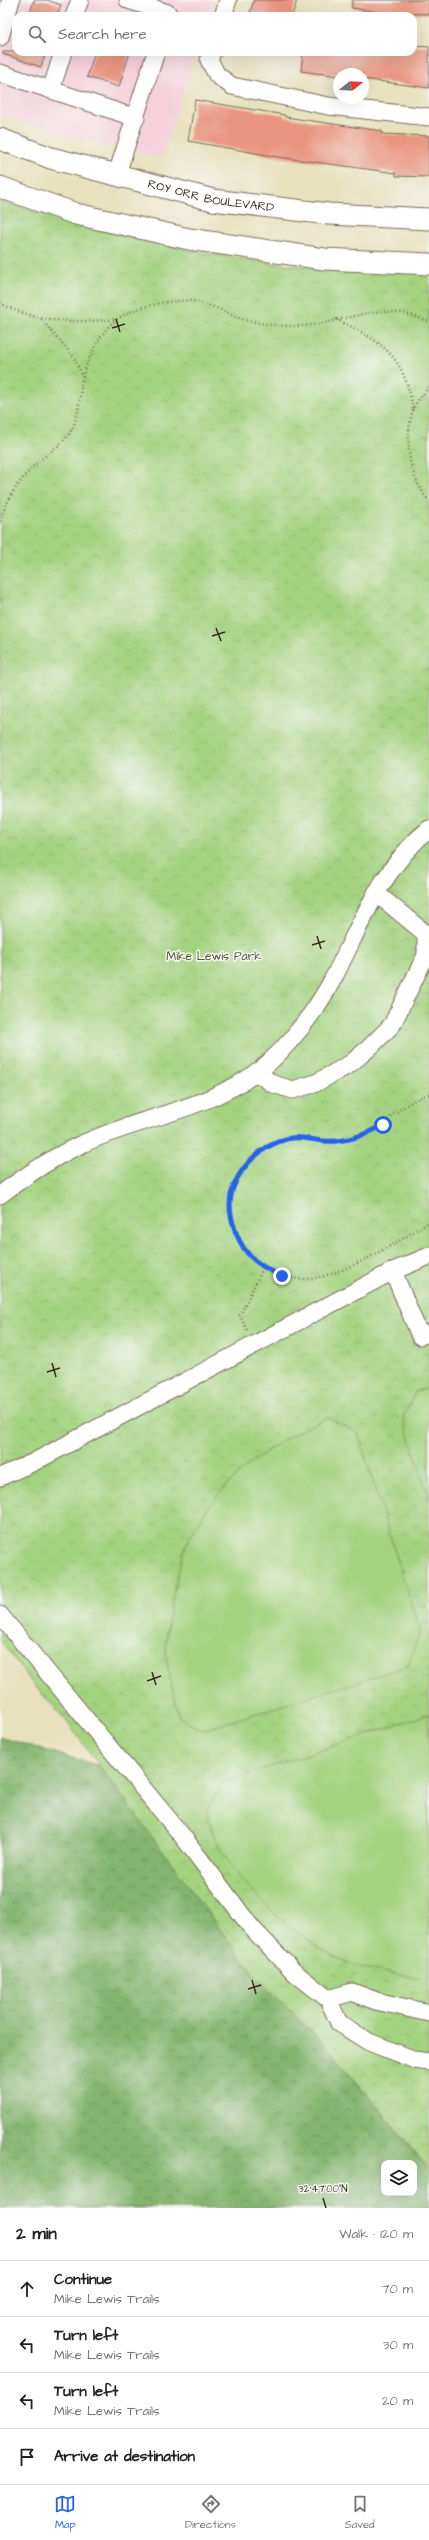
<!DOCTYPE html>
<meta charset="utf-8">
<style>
:root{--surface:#fff;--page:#f2f2f2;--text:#202124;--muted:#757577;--line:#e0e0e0;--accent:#2563eb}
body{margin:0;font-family:"Architects Daughter",sans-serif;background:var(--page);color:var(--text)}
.controls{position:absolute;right:12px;bottom:12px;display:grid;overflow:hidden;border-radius:8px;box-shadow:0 4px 16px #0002}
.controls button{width:36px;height:36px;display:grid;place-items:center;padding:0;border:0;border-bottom:1px solid var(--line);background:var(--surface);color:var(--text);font:20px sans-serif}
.compass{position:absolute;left:333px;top:68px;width:36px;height:36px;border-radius:50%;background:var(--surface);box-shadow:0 4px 16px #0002;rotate:72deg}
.stop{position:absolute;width:12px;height:12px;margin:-9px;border:3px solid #2563eb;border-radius:50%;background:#fff}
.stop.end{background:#2563eb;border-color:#fff;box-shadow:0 1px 4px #0008}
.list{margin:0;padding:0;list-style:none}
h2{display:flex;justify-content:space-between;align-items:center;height:52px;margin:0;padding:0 16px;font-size:17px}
h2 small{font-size:13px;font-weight:400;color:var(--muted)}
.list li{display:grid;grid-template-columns:26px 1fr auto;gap:12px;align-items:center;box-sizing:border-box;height:56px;padding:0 16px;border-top:1px solid var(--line)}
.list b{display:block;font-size:15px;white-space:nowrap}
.list p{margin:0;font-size:13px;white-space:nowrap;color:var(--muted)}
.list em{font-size:13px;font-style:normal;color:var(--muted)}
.icon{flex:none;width:22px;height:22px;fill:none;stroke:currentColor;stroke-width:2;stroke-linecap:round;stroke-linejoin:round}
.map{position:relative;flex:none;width:429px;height:2208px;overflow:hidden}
.search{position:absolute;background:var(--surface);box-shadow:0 4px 16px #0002;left:12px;right:12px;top:12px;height:44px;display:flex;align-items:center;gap:10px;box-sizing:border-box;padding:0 14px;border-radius:12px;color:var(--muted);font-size:15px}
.sheet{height:276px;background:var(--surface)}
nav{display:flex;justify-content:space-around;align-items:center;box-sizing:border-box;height:56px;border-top:1px solid var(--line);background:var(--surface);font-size:11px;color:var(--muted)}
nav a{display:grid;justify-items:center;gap:2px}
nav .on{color:var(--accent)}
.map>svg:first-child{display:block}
.built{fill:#f5cfda}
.forest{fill:url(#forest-crowns);stroke:#5f7046;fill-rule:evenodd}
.park{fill:url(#park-crowns);stroke:#707e4f}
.pitch{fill:#a4d380;stroke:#707e4f}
.building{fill:#e99480}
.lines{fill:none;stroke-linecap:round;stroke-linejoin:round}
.minor-casing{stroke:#786a56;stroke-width:19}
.major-casing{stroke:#786a56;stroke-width:23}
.path{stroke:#786a56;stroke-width:2.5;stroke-dasharray:1 3;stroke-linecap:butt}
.minor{stroke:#fff;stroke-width:17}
.major{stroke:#fff;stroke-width:21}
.route{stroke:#2563eb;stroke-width:5}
.ticks{fill:none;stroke:#3b2a1e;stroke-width:1.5}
.labels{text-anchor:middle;stroke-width:3;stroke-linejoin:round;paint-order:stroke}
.street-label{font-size:12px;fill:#3b2a1e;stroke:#f6f6f2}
.park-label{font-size:12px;fill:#555436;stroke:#f6f6f2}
.ticks-label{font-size:10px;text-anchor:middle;fill:#3b2a1e;stroke:#f6f6f2;stroke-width:3;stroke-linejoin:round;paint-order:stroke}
</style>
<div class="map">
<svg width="429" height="2208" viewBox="0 0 429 2208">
<defs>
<pattern id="forest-crowns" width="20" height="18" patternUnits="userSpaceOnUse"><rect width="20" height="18" fill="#83b56e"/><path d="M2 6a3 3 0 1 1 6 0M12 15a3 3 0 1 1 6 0" fill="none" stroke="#6c935a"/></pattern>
<pattern id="park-crowns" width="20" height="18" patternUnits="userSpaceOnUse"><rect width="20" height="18" fill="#a4d380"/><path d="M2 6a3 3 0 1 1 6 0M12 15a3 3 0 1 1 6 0" fill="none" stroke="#8eb56e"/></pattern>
</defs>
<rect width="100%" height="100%" fill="#f6f6f2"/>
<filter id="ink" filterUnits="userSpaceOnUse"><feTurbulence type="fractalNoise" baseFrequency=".025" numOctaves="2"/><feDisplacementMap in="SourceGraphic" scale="8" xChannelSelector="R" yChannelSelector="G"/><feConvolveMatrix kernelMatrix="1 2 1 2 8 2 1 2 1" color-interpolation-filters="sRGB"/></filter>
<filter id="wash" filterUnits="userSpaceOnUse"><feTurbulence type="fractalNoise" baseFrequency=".012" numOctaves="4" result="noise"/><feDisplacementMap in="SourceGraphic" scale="16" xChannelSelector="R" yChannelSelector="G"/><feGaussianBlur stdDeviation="0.9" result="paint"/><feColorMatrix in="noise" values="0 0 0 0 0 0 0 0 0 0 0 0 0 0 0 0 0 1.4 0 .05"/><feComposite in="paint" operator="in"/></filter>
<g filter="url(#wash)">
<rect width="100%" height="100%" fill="#e8e1be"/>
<path class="built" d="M 0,0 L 214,0 L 208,16 L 16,16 L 16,52 L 196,52 L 161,158 L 78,139 L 0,114 Z"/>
<path class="forest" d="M 0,1737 L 100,1766 L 254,1975 L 331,2051 L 429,2171 L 429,2208 L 0,2208 ZM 384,2163 L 414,2163 L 414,2193 L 384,2193 Z"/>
<path class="park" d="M 0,201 C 91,228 186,254 281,264 C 330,269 380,270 429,273 L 429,2169 L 331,2051 L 254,1975 L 65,1719 L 32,1683 L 0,1640 Z"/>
<g class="pitch">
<path d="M 429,1388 L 429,1499 L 403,1417 L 416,1391 Z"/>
<path d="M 328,1418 L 358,1433 L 420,1632 L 408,1666 L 203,1730 L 179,1717 C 174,1695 165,1664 166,1642 C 168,1616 179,1556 192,1533 C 221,1480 272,1440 328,1418 Z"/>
<path d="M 429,1714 L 429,1978 C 401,1976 366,1971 340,1960 C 296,1940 231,1878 213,1833 C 210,1825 209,1816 207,1809 L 222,1783 Z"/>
</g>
<g id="blocks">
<g class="building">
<path d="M 34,0 L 47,0 L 61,5 L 57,16 L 29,16 Z"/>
<path d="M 254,0 L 297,0 L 292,16 L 249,16 Z"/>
<path d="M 352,0 L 429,0 L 429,14 L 383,13 L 352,8 Z"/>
<path d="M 413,46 L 429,47 L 429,88 L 363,79 L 363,74 L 339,74 L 339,76 L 301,71 L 303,52 L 413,52 Z"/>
<path d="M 3,52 L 46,52 L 41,67 L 3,54 Z"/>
<path d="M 95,52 L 130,52 L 119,87 L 87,77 Z"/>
<path d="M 195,100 L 285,115 L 285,117 L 382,131 L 382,134 L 429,136 L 429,177 L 396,176 L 396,173 L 278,157 L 188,141 Z"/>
</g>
</g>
</g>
<g filter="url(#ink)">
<use href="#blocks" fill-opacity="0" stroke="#786a56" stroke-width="1"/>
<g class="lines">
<g class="minor-casing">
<g id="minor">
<path d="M 128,0 L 168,13 L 167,16"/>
<path d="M 74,16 L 80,0"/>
<path d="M 223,16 L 228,0"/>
<path d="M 0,37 L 11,0"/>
<path d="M 212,52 L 209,60 L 217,75 L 232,86 L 328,106 L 429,117"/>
<path d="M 0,73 L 136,118"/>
<path d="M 51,90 L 63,52"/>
<path d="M 117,174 L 156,52"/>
<path d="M 256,1072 L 273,1084 L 293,1090 L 316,1083 L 350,1064 L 369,1048 L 392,1025 L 426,955 L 426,934 L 376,893"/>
<path d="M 0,1195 C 25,1176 53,1157 82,1144 C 140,1117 207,1110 260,1070 C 288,1048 319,1007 335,975 C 361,924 382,867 429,829"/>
<path d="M 393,1271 L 420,1336 L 429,1333"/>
<path d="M 0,1477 L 34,1462 L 393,1271 L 429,1256"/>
<path d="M 0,1615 L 184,1838 L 251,1927 L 294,1972 L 328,1999 L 339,2023 L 369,2042 L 415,2060 L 429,2062"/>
<path d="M 328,1999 L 352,1992 L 376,2001 L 429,2013"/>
</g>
</g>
<g class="major-casing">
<g id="major">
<path id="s1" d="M 0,139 L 51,158 L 213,200 L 329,214 L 429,219"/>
<path d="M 0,187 L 76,214 L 189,239 L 324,259 L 429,264"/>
</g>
</g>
<g class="path">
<path d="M 0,303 C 37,323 75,323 116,319"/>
<path d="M 41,319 L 73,356 L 82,375"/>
<path d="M 336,319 C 383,342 404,355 413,409"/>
<path d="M 429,387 C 424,394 415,402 413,410 C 404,442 408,476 429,501"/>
<path d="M 0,521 C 6,500 19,480 35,465 C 47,453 65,444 73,427 C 82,406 78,381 89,359 C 95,346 104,329 116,320 C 132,307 171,299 191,301 C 208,303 224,312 240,318 C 257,324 278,326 296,326 C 348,325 375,297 429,322"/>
<path d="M 429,1094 C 396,1104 379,1137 343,1141 C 331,1142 319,1139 307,1138 C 289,1135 265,1145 252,1158 C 206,1203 239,1275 301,1279 C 336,1281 400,1241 429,1222"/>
<path d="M 247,1330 L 240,1315 L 263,1268"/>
</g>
<use href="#minor" class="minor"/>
<use href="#major" class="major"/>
</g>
</g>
<g class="lines" filter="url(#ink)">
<path class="route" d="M 282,1276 C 253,1264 240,1251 232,1220 C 222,1183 253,1149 286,1139 C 298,1136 310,1139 322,1141 C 345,1143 364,1136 383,1125"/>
</g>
<path class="ticks" d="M 116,319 L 120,332M 112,328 L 125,324M 216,628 L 221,641M 212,636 L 225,632M 317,936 L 321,949M 312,945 L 325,941M 52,1363 L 56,1377M 47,1372 L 60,1368M 152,1672 L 156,1685M 147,1681 L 161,1676M 252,1980 L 256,1994M 248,1989 L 261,1985M 323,2198 L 326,2208"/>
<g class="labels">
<g class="street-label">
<text dy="4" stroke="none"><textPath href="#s1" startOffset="219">ROY ORR BOULEVARD</textPath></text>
</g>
<g class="park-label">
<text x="214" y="960">Mike Lewis Park</text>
</g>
</g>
<g class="ticks-label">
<text x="323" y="2192">32°47'00"N</text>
</g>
</svg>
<div class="controls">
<button><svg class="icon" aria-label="layers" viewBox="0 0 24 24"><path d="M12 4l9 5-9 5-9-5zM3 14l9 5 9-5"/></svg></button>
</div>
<svg class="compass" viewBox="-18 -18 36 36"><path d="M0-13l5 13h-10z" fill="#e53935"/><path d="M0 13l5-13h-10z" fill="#757577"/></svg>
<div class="stop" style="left:383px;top:1125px"></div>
<div class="stop end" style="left:282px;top:1276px"></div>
<div class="search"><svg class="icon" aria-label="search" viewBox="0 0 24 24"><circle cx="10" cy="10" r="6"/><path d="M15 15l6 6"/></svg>Search here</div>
</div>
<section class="sheet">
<h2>2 min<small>Walk · 120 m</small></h2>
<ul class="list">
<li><svg class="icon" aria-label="ahead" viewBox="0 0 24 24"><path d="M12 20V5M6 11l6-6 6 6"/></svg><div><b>Continue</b><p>Mike Lewis Trails</p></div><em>70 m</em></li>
<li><svg class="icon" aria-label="left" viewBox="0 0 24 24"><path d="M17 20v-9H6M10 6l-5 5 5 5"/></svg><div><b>Turn left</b><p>Mike Lewis Trails</p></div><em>30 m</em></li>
<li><svg class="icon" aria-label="left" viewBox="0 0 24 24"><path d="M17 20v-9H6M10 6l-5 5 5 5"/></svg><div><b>Turn left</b><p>Mike Lewis Trails</p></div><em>20 m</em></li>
<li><svg class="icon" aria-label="arrive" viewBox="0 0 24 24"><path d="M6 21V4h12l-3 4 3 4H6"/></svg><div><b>Arrive at destination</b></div></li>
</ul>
</section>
<nav>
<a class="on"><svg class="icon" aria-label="map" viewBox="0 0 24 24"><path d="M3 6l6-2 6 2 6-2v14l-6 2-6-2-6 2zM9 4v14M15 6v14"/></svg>Map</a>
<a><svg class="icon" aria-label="directions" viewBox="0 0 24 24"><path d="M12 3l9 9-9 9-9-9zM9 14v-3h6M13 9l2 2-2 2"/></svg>Directions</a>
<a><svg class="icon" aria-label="saved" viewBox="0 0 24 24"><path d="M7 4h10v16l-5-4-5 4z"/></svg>Saved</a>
</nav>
